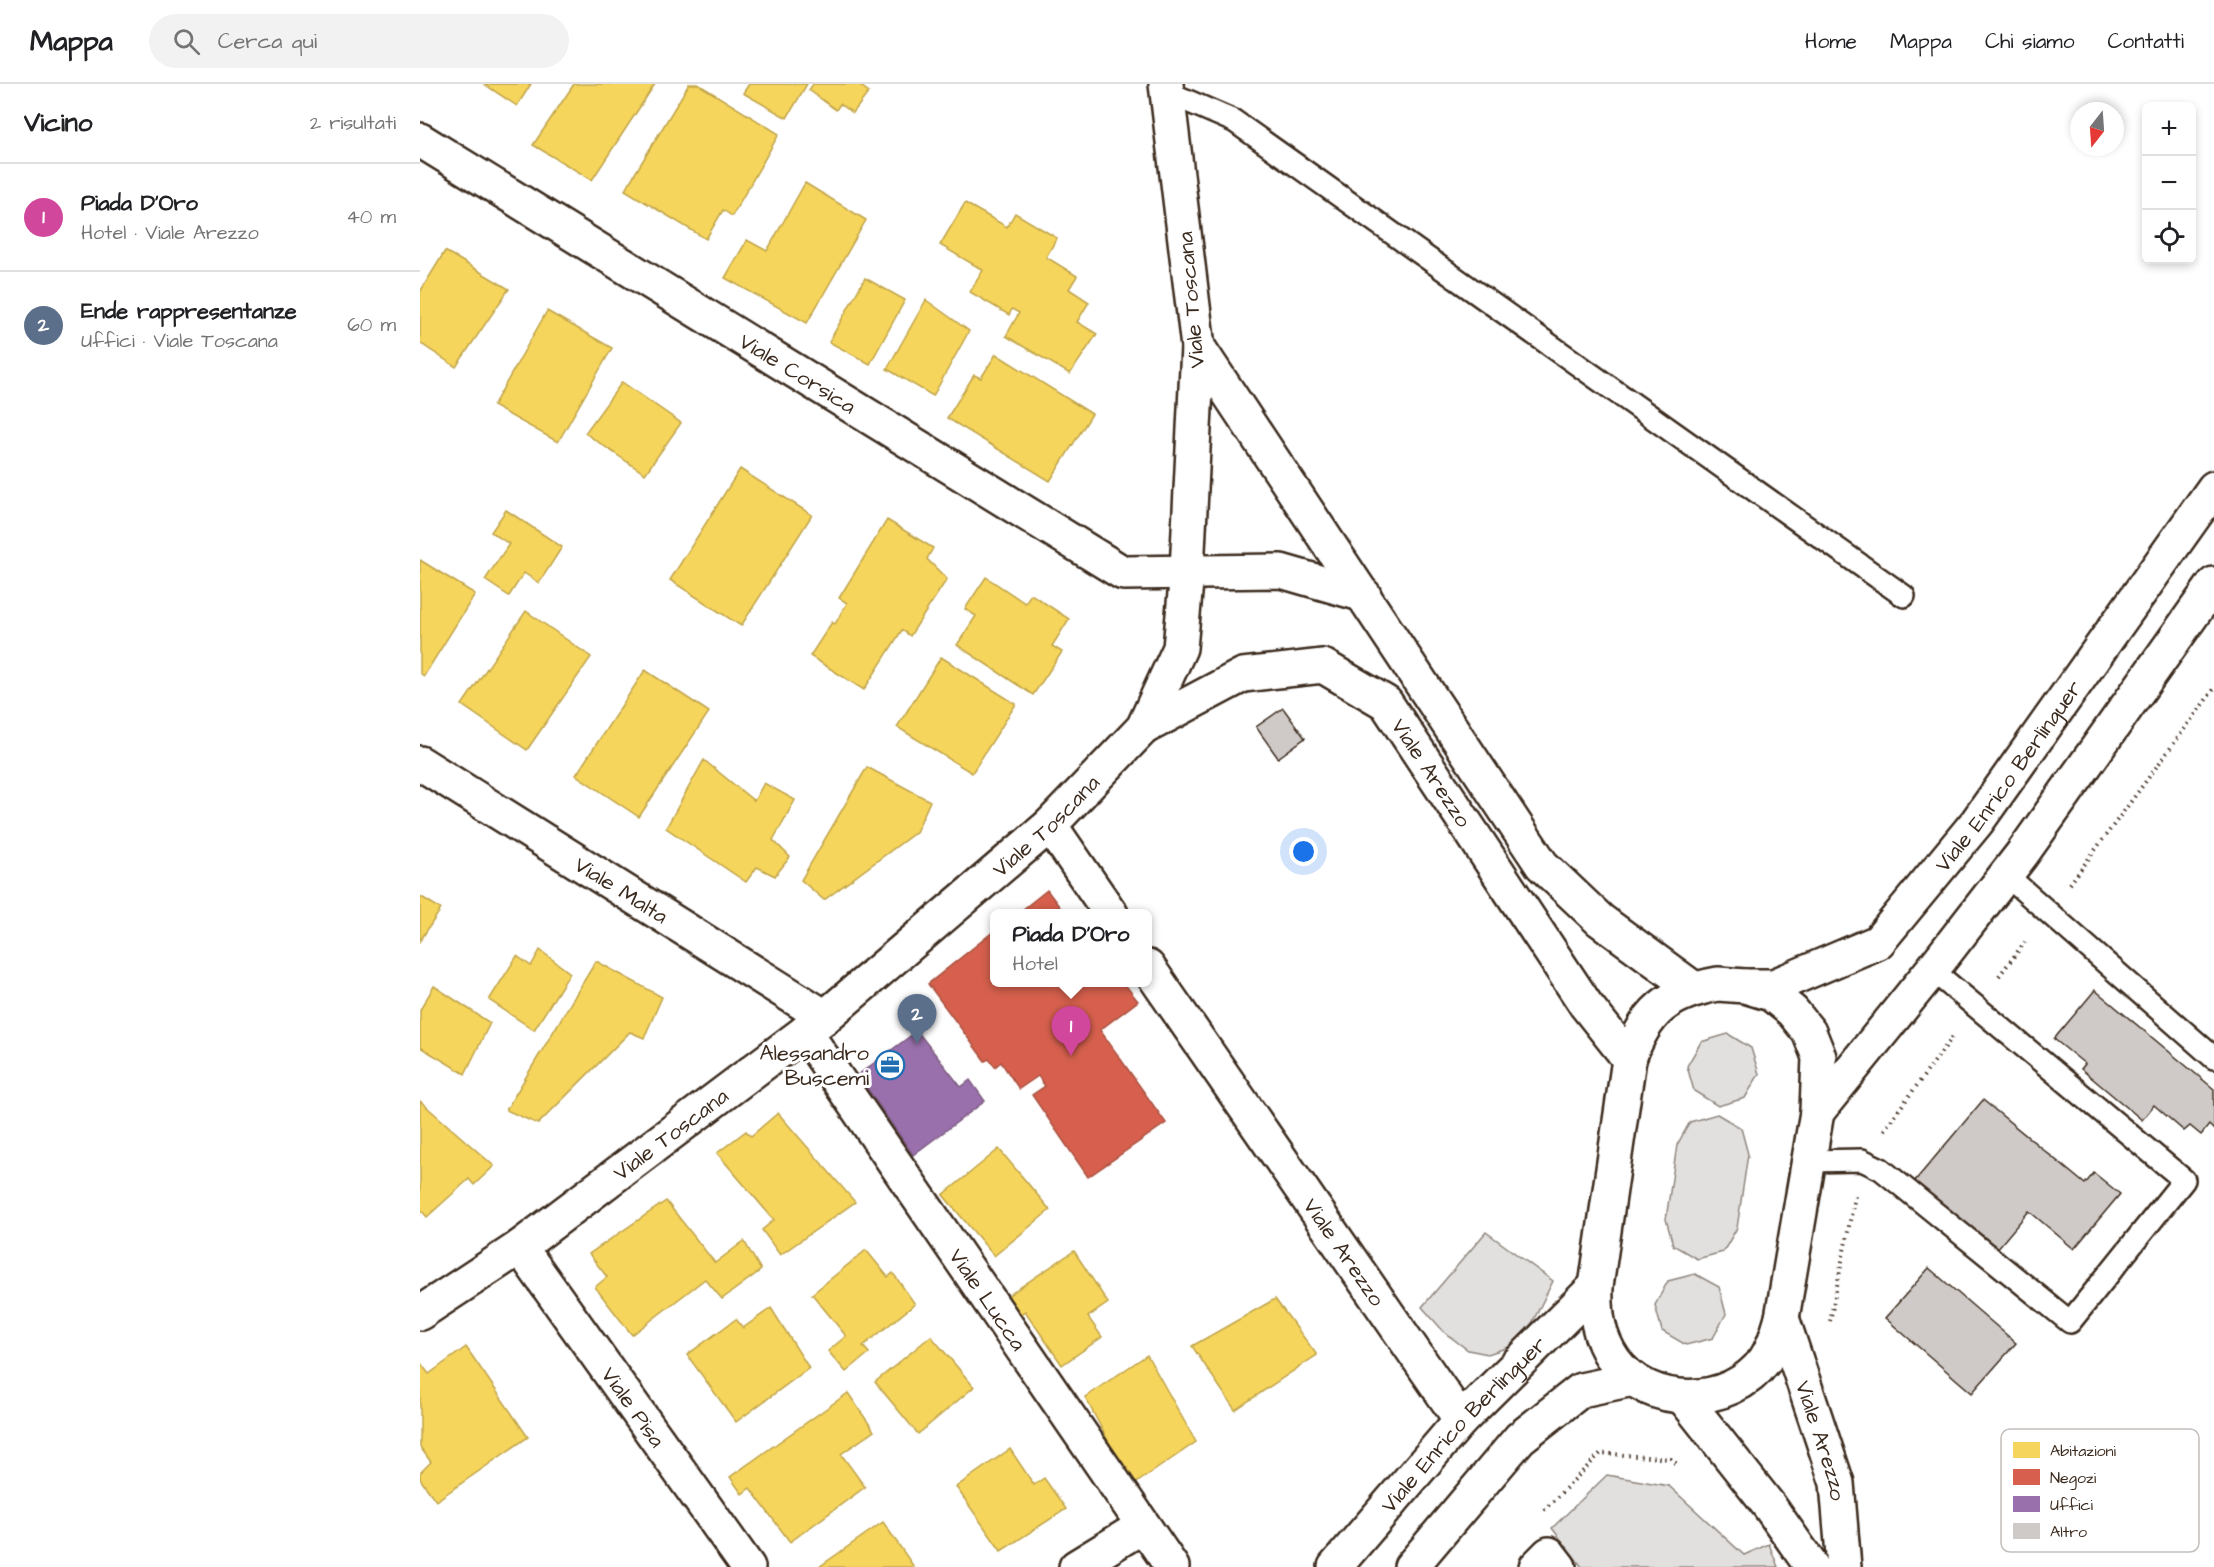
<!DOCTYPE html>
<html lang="it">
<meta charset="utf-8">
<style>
:root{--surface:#fff;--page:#f2f2f2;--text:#202124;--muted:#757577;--line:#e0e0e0;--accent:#1f6fb2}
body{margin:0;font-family:"Architects Daughter",sans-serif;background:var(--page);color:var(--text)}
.controls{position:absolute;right:18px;top:18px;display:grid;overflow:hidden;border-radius:9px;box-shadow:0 3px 9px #0003}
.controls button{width:54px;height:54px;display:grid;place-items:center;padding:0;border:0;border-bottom:2px solid var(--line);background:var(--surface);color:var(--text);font:30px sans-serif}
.compass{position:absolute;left:1650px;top:18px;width:54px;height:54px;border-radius:50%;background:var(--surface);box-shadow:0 3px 9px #0003;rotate:197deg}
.you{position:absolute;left:884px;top:768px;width:21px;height:21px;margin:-15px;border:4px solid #fff;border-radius:50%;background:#1a73e8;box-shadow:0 0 0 9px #1a73e833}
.badge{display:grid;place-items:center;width:39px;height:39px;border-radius:50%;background:var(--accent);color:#fff;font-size:20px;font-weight:700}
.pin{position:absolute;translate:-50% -50px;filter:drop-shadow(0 2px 3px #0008)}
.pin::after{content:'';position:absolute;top:32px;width:21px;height:18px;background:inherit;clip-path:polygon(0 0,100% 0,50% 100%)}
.popup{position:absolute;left:570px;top:825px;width:162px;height:78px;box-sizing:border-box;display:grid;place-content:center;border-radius:9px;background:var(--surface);filter:drop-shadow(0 2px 4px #0005);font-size:20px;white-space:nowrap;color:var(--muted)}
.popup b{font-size:22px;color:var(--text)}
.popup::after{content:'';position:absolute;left:50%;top:100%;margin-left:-12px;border:12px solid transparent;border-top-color:var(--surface)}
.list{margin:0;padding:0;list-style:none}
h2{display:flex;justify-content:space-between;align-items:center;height:78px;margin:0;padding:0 24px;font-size:26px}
h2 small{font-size:20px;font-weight:400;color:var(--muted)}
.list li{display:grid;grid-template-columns:39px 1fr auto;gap:18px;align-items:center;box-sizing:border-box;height:108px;padding:0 24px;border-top:2px solid var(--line)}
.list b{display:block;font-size:22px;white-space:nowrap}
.list p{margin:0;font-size:20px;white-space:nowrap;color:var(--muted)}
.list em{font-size:20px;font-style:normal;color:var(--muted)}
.icon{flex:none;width:33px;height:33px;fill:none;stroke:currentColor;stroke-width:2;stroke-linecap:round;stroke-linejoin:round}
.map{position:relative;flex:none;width:1794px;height:1483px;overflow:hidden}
header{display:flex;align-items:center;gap:36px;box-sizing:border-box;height:84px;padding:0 30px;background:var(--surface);border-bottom:2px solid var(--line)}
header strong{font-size:28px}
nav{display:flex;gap:33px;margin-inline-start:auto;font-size:21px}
.search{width:420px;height:54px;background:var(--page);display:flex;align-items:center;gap:15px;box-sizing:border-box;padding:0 21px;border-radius:33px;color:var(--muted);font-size:22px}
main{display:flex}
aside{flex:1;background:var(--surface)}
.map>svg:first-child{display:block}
.green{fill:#e2e0de;stroke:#8e857e;stroke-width:1.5}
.homes{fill:#f6d55c;stroke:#bea249;stroke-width:1.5}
.shops{fill:#d6604d;stroke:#a8503f;stroke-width:1.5}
.offices{fill:#9970ab;stroke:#7d5b81;stroke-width:1.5}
.building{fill:#cfcac7;stroke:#3b2a1e;stroke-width:1.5}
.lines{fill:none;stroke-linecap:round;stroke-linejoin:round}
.lane-casing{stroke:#3b2a1e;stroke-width:26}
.street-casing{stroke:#3b2a1e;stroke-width:38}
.secondary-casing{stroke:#3b2a1e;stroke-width:38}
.path{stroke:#3b2a1e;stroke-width:4;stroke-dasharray:1.5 4.5;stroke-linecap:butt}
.lane{stroke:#fff;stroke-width:21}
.street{stroke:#fff;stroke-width:33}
.secondary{stroke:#fff;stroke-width:33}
.labels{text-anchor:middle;stroke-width:6;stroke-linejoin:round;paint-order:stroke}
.street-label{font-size:22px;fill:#3b2a1e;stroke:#fff}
.poi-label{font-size:22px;fill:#3b2a1e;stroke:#fff;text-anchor:end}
.key{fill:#fff;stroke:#c4bfbc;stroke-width:1.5}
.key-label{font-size:16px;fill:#3b2a1e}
</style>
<header>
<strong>Mappa</strong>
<div class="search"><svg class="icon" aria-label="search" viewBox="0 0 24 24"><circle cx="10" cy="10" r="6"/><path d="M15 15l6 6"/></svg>Cerca qui</div>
<nav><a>Home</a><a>Mappa</a><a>Chi siamo</a><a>Contatti</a></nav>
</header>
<main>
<aside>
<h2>Vicino<small>2 risultati</small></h2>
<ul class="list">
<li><span class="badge" style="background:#d1479c">1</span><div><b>Piada D'Oro</b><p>Hotel · Viale Arezzo</p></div><em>40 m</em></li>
<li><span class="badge" style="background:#5c6f8a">2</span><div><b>Ende rappresentanze</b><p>Uffici · Viale Toscana</p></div><em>60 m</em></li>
</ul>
</aside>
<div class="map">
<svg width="1794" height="1483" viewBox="0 0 1794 1483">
<rect width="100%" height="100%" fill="#fff"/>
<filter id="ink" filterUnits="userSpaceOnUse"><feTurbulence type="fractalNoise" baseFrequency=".0167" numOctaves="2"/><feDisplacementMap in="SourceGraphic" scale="12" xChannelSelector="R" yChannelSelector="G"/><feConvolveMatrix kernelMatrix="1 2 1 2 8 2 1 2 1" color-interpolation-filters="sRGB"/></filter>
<g filter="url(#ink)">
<g class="green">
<path d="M 1308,950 L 1331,964 L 1339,990 L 1325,1014 L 1298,1022 L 1274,1007 L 1267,982 L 1281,958 Z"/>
<path d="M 1297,1030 L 1321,1044 L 1328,1070 L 1317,1144 L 1303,1168 L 1277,1175 L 1253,1161 L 1246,1135 L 1257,1061 L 1270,1038 Z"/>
<path d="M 1066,1148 L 1133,1197 L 1112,1239 L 1092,1262 L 1068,1270 L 1048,1266 L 1025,1249 L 1002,1223 Z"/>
<path d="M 1275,1190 L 1299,1203 L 1306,1230 L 1293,1254 L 1266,1261 L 1242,1247 L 1235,1221 L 1248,1197 Z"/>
<path d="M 1187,1391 L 1249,1402 L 1324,1471 L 1349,1460 L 1358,1483 L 1162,1483 L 1132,1444 Z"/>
</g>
<g class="homes">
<path d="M 64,0 L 111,0 L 97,22 Z"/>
<path d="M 154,0 L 235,0 L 172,96 L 113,61 Z"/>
<path d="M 269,0 L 278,0 L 359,50 L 312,132 L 303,126 L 286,155 L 205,106 Z"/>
<path d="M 329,0 L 387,0 L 367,34 L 323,9 Z"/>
<path d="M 393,0 L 438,0 L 449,8 L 433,29 L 420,20 L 416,26 L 389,6 Z"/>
<path d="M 385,99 L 446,136 L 387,239 L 305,194 L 327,156 L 347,167 Z"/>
<path d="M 545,119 L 587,143 L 595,129 L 637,154 L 626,173 L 657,192 L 649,205 L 669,218 L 657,238 L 677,250 L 650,290 L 586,252 L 599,229 L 592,225 L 589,231 L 550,208 L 563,186 L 520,161 Z"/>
<path d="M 25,167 L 89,205 L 36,283 L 0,259 L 0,208 Z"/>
<path d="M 445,194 L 485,216 L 450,280 L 409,258 Z"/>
<path d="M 506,216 L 549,247 L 513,312 L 467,285 Z"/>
<path d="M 127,227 L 192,264 L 138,358 L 73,322 Z"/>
<path d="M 576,270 L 672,330 L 630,397 L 527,334 L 554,291 L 561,294 Z"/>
<path d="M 202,298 L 261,339 L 225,390 L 165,349 Z"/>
<path d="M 320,385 L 392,431 L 321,542 L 250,496 Z"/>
<path d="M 86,426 L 142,463 L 119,499 L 104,489 L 89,512 L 65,496 L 89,460 L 71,448 Z"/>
<path d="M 467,436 L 513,464 L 507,475 L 527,495 L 490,552 L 482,546 L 444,606 L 390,572 L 412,538 L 415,540 L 427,519 L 419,514 Z"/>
<path d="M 0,476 L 55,510 L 4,592 L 0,589 Z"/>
<path d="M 566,493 L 605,519 L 611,510 L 649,535 L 632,562 L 642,568 L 613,611 L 537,561 L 556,532 L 545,525 Z"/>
<path d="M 106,527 L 171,573 L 107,666 L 42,621 Z"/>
<path d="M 521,573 L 596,620 L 552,689 L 477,643 Z"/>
<path d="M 225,586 L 289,628 L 219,733 L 156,691 Z"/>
<path d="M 284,676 L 334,717 L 344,699 L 375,716 L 353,756 L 370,773 L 355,792 L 337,783 L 326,798 L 246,744 Z"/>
<path d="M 447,683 L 510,717 L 496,748 L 404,816 L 381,796 Z"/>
<path d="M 0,812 L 21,825 L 0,857 Z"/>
<path d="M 120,866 L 150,889 L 114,946 L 69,916 L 97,872 L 111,882 Z"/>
<path d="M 176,877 L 242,913 L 224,954 L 210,948 L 118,1040 L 86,1026 Z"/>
<path d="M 14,902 L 70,939 L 45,990 L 0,963 L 0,926 Z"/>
<path d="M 0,1017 L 74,1082 L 54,1101 L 49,1095 L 7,1133 L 0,1125 Z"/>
<path d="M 358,1029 L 435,1118 L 360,1171 L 342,1146 L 354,1136 L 297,1069 L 326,1047 L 331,1052 Z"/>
<path d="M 579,1065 L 630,1126 L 574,1172 L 523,1111 Z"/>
<path d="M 246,1117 L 295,1179 L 324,1157 L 341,1186 L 302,1215 L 285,1195 L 212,1251 L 175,1203 L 187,1193 L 169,1170 Z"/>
<path d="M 446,1166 L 468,1193 L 473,1189 L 495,1220 L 443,1262 L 449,1269 L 426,1288 L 408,1267 L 426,1252 L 392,1210 Z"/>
<path d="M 654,1167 L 688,1219 L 668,1233 L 682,1253 L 642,1281 L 605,1227 L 596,1234 L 583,1215 Z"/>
<path d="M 855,1215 L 897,1271 L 815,1326 L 772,1262 Z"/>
<path d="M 351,1224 L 389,1284 L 316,1338 L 267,1271 L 316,1235 L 323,1244 Z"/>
<path d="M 511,1252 L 554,1303 L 498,1350 L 455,1298 Z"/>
<path d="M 46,1263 L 108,1353 L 16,1417 L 0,1395 L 0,1389 L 11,1378 L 0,1363 L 0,1278 L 9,1290 Z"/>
<path d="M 727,1271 L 776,1358 L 712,1402 L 665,1313 Z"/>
<path d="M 428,1309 L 454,1347 L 421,1370 L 445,1403 L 370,1458 L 330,1404 L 322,1410 L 310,1393 Z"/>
<path d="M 590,1365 L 614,1401 L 624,1394 L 646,1425 L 581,1467 L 536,1403 Z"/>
<path d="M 463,1438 L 494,1483 L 399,1483 Z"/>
</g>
<g class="shops">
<path d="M 627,806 L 645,830 L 597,830 Z"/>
<path d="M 574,847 L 574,898 L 703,898 L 718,917 L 680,946 L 746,1039 L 668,1093 L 612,1011 L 625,1002 L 618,992 L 599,1005 L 581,978 L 575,983 L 569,975 L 565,977 L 508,900 Z"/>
</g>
<path class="offices" d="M 497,947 L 541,1003 L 550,996 L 565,1017 L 493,1071 L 438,991 Z"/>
<g class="building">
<path d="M 863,624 L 885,654 L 858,674 L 836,643 Z"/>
<path d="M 1675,906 L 1794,1005 L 1794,1046 L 1789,1041 L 1781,1051 L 1770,1042 L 1764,1047 L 1734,1021 L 1722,1036 L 1661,985 L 1665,980 L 1634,955 Z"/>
<path d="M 1563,1016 L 1665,1100 L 1674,1089 L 1700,1110 L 1654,1165 L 1609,1127 L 1577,1165 L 1494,1098 Z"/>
<path d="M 1509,1184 L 1596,1259 L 1552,1309 L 1465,1234 Z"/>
</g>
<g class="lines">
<g class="lane-casing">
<g id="lane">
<path d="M 749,9 L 814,37 L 1484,512"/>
<path d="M 1586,791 L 1794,974"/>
<path d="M 1389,1077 L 1442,1076 L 1461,1085 L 1650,1238 L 1764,1096 L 1512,886"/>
</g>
</g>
<g class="street-casing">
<g id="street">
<path id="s1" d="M 0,56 L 703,489 L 861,487 L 944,511"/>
<path d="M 778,263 L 1122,781 L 1180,836 L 1273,904"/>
<path id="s2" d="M 723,644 L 823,591 L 903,582 L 966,619 L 1166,921 L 1209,975"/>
<path id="s3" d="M 0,679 L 405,933"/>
<path d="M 630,741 L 691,830"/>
<path id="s4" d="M 728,883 L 1041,1336"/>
<path id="s5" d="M 385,948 L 752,1483"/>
<path id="s6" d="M 100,1163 L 328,1483"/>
<path id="s7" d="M 0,1229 L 100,1163 L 405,933 L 630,741 L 723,644 L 760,564 L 767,487 L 778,263 L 746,0"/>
<path id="s8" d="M 1362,1234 L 1417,1399 L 1424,1483"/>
<path d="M 1263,1313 L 1350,1423 L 1392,1483"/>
<path d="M 656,1483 L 723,1442"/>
<path d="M 1116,1483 L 1129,1470 L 1139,1483"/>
</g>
</g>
<g class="secondary-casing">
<g id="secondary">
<path d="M 1298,900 L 1325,902 L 1351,910 L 1372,927 L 1389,948 L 1399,973 L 1397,1028 L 1362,1234 C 1358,1248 1354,1263 1345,1276 C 1310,1324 1229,1325 1194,1276 C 1178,1253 1175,1229 1176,1202 L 1209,975 C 1226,927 1248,909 1298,900 Z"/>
<path id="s9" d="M 1327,902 L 1354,902 L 1458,858 L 1557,738 L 1794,404"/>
<path d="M 1397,1028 L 1512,886 L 1602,770 L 1794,500"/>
<path id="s10" d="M 915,1483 L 1041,1336 L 1176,1202"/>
<path d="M 991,1483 L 1100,1354 L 1161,1306 L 1213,1295"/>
</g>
</g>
<g class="path">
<path d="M 1650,800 L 1794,605"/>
<path d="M 1579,892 L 1605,858"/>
<path d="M 1464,1046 L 1534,951"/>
<path d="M 1410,1237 L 1435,1112"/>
<path d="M 1124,1426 L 1181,1369 L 1251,1375 L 1258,1381"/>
</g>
<use href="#lane" class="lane"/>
<use href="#street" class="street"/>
<use href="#secondary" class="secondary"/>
</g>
</g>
<defs>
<g id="office-ring" transform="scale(1.5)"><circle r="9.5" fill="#fff" stroke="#1f6fb2" stroke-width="1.5"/><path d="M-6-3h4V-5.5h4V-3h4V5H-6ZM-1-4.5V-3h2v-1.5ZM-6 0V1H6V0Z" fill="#1f6fb2"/></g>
</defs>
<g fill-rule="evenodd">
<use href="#office-ring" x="470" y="981"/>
</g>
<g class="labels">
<g class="street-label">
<text transform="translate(770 216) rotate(-95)" y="8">Viale Toscana</text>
<text dy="8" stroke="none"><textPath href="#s1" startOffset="444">Viale Corsica</textPath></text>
<text dy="8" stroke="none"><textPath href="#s2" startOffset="350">Viale Arezzo</textPath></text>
<text dy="8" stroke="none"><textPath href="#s9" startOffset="351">Viale Enrico Berlinguer</textPath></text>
<text dy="8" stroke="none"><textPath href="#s7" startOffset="794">Viale Toscana</textPath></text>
<text dy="8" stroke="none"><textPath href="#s3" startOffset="238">Viale Malta</textPath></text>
<text dy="8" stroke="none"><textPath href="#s7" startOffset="308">Viale Toscana</textPath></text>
<text dy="8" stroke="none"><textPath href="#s4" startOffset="346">Viale Arezzo</textPath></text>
<text dy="8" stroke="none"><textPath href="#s5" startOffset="324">Viale Lucca</textPath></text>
<text dy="8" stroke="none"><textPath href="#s6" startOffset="196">Viale Pisa</textPath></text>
<text dy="8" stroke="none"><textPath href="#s10" startOffset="192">Viale Enrico Berlinguer</textPath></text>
<text dy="8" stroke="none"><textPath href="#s8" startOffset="129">Viale Arezzo</textPath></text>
</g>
<g class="poi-label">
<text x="449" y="976">Alessandro<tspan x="449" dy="25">Buscemi</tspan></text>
</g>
</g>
<rect x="1581" y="1345" width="198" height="123" rx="9" class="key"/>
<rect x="1593" y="1358" width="27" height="16" fill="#f6d55c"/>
<rect x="1593" y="1385" width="27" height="16" fill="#d6604d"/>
<rect x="1593" y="1412" width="27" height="16" fill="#9970ab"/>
<rect x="1593" y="1439" width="27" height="16" fill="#cfcac7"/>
<g class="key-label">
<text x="1630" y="1372">Abitazioni</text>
<text x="1630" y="1399">Negozi</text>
<text x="1630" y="1426">Uffici</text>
<text x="1630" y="1453">Altro</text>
</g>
</svg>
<div class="controls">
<button>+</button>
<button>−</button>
<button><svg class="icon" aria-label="locate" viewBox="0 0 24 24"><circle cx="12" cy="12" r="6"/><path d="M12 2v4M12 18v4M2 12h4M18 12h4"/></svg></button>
</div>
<svg class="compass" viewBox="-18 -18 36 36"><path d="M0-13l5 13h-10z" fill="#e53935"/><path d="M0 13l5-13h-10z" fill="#757577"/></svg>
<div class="you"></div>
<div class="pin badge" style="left:651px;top:972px;background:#d1479c">1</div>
<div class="popup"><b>Piada D'Oro</b>Hotel</div>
<div class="pin badge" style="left:497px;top:960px;background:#5c6f8a">2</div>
</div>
</main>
